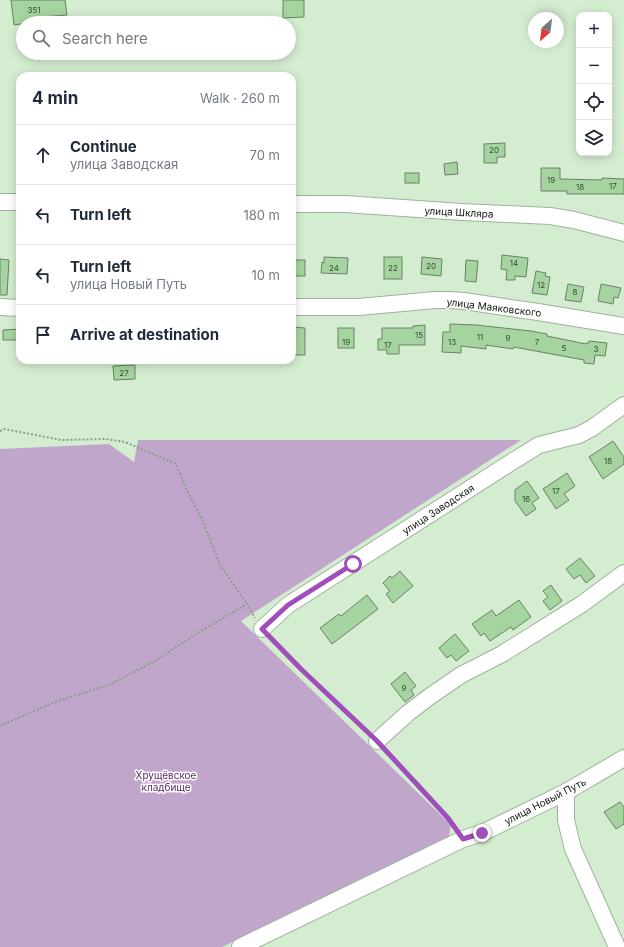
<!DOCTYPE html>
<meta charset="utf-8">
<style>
:root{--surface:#fff;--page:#f6f6f7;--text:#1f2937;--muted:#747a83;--line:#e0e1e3}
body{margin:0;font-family:Inter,sans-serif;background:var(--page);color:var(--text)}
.controls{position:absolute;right:12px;top:12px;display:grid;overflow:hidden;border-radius:8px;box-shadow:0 2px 10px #0003}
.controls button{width:36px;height:36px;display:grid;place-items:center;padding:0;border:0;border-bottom:1px solid var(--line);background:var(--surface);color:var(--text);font:20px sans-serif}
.compass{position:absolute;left:528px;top:12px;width:36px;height:36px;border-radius:50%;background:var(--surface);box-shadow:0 2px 10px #0003;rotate:208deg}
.stop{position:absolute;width:12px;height:12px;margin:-9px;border:3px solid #a14ebd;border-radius:50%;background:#fff}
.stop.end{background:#a14ebd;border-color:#fff;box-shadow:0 1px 4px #0008}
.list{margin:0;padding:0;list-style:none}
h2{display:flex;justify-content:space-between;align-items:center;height:52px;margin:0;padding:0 16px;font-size:17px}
h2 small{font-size:13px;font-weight:400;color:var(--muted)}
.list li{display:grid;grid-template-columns:26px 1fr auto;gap:12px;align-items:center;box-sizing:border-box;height:60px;padding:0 16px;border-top:1px solid var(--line)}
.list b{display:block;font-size:15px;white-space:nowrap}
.list p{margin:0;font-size:13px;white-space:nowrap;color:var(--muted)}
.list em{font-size:13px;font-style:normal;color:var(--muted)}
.icon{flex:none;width:22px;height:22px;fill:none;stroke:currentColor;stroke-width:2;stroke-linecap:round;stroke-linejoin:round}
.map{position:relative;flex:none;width:624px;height:947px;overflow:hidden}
.search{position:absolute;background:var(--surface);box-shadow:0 2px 10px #0003;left:16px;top:16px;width:280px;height:44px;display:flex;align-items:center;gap:10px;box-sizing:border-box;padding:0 14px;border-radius:22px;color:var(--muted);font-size:15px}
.panel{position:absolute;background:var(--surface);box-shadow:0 2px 10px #0003;left:16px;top:72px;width:280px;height:292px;border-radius:12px}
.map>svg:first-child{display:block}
.green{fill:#c1a6cb}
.building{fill:#a6d4a0;stroke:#6a8167}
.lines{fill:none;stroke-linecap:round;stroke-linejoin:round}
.minor-casing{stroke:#9cb499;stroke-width:18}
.path{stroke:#8a9d88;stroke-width:2;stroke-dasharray:2 2;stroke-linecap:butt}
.minor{stroke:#fff;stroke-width:16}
.route{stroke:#a14ebd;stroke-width:5}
.labels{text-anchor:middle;stroke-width:3;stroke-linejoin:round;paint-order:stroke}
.number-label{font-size:8px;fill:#364833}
.street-label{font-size:10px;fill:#10190f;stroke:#fff}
.park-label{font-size:10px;fill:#5d2c6d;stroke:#fff}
</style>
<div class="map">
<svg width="624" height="947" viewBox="0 0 624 947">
<rect width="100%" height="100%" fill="#d4edd0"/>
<path class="green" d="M 138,440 L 521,440 L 241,621 L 451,825 L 448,840 L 222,947 L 0,947 L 0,449 L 109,444 L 134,462 Z"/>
<g class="building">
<path d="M 11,0 L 65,0 L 67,15 L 43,17 L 43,21 L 14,25 Z"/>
<path d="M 283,0 L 304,0 L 304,17 L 283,18 Z"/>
<path d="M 505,143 L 505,157 L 497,157 L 497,163 L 484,163 L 484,144 Z"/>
<path d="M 457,162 L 458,174 L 445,175 L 444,164 Z"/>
<path d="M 541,168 L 560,168 L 560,179 L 602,180 L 602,178 L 624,179 L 624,194 L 567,194 L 567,191 L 541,191 Z"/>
<rect x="405" y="173" width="14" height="10"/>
<path d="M 502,255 L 528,258 L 526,277 L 515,276 L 515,280 L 506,280 L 507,270 L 501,269 Z"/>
<path d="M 324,257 L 348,258 L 347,274 L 321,273 L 322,262 L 324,263 Z"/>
<rect x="384" y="257" width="18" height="22"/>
<path d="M 422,257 L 442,259 L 441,276 L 421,274 Z"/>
<path d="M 0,259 L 9,260 L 7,295 L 0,295 Z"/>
<rect x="292" y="260" width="13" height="16"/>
<path d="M 466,260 L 478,261 L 476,282 L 465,281 Z"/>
<path d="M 536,271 L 546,273 L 545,276 L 550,277 L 547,295 L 532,293 Z"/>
<path d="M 568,284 L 584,287 L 581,302 L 565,300 Z"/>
<path d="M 601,284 L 621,288 L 618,298 L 614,297 L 613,304 L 598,301 Z"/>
<path d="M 450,324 L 476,325 L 531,331 L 547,334 L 547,336 L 586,344 L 586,343 L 589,343 L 589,341 L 607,343 L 605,356 L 595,355 L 594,364 L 584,363 L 584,360 L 514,347 L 513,349 L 486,345 L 486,349 L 461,346 L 461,353 L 442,352 L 443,332 L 450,332 Z"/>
<path d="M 425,325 L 425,345 L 399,345 L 399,354 L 387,354 L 387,350 L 378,350 L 378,339 L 382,339 L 382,328 L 413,328 L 413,326 Z"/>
<path d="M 292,327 L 305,328 L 305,355 L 292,355 Z"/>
<rect x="338" y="328" width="16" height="20"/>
<path d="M 20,329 L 20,340 L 3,340 L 3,330 Z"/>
<path d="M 135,365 L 135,379 L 114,380 L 113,366 Z"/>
<path d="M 613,441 L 624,457 L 624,464 L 603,479 L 589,457 Z"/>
<path d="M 567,473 L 575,486 L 564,494 L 569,500 L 556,509 L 543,489 Z"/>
<path d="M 527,481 L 539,498 L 532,503 L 536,509 L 526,516 L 515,501 L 515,490 Z"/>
<path d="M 580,558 L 595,576 L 586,583 L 580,575 L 574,579 L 566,569 Z"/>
<path d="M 400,571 L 413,586 L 393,603 L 386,594 L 390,591 L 383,583 L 390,576 L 392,578 Z"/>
<path d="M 551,585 L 562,601 L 550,610 L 543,601 L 548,597 L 543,591 Z"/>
<path d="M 367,595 L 378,609 L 332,644 L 320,628 L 339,614 L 341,616 Z"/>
<path d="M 519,600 L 531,617 L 513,630 L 511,627 L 490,641 L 484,633 L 481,636 L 472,624 L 492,610 L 496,616 Z"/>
<path d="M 455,634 L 469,651 L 456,661 L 451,655 L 447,658 L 439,648 Z"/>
<path d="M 405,672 L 416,686 L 411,690 L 414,695 L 405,702 L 391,684 Z"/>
<path d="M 620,802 L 624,807 L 624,824 L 616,829 L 604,812 Z"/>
</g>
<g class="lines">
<g class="minor-casing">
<g id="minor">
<path d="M 0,202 L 20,202"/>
<path d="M 292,204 L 345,204 L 462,212 L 550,216 L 574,220 L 624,233"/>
<path d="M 0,307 L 20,308"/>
<path d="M 292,307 L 359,307 L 435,300 L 449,300 L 464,301 L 538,312 L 624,326"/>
<path d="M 262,629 L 288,605 L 510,463 L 539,445 L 579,435 L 592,428 L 624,405"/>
<path d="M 377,741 L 408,713 L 429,697 L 461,675 L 502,654 L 582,604 L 624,573"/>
<path d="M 566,792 L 566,820 L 573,849 L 617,947"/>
<path d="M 240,947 L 463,839 L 482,833 L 566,792 L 624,758"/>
</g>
</g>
<g class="path">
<path d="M 0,431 L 4,429 L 61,440 L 106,439 L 125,442 L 176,464 L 187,491 L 201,517 L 220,565 L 247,604"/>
<path d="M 271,639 L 302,670 L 367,732"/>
<path d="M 0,726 L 55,702 L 109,685 L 155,661 L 201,631 L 247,604 L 255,618"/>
<path d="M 386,751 L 448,818 L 455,828"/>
</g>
<use href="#minor" class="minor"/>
</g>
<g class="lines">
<path class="route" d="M 353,564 L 288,605 L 262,629 L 302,670 L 377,741 L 448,818 L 463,839 L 482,833"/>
</g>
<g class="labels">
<g class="number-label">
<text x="34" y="13">351</text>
<text x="494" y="153">20</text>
<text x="551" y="183">19</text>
<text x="613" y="189">17</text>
<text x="580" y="190">18</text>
<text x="514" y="266">14</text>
<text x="431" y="269">20</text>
<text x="334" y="271">24</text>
<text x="393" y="271">22</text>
<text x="541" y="288">12</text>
<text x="575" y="295">8</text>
<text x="419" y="338">15</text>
<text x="480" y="340">11</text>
<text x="508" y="341">9</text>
<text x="346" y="345">19</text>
<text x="452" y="345">13</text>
<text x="537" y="345">7</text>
<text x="388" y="348">17</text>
<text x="564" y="351">5</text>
<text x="596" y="352">3</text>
<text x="124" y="376">27</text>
<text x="608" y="464">18</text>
<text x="556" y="494">17</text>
<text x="526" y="502">16</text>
<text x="404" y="691">9</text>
</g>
<g class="street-label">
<text transform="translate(459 212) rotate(3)" y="4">улица Шкляра</text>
<text transform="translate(494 307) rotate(7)" y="4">улица Маяковского</text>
<text transform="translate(438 509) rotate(-33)" y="4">улица Заводская</text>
<text transform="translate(545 801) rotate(-27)" y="4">улица Новый Путь</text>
</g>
<g class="park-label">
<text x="166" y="779">Хрущёвское<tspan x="166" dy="12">кладбище</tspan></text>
</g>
</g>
</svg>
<div class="controls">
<button>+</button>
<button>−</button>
<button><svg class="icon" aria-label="locate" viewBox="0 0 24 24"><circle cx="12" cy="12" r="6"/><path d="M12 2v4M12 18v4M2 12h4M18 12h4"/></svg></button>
<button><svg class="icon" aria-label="layers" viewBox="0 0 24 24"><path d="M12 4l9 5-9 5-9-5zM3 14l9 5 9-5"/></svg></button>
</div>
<svg class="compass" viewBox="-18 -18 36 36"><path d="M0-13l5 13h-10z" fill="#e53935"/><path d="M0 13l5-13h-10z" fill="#747a83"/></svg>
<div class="stop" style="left:353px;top:564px"></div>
<div class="stop end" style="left:482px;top:833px"></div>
<div class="search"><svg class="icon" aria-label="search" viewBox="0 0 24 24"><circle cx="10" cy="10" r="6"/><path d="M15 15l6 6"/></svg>Search here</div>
<section class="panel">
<h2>4 min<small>Walk · 260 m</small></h2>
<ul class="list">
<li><svg class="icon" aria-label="ahead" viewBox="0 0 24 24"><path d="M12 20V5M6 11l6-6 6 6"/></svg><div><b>Continue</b><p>улица Заводская</p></div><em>70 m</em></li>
<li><svg class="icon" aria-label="left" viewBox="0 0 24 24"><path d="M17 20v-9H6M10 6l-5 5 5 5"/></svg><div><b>Turn left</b></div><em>180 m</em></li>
<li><svg class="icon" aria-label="left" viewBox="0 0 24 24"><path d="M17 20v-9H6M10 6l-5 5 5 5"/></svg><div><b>Turn left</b><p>улица Новый Путь</p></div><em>10 m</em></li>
<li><svg class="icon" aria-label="arrive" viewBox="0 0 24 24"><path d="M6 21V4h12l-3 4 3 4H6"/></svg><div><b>Arrive at destination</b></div></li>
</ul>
</section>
</div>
